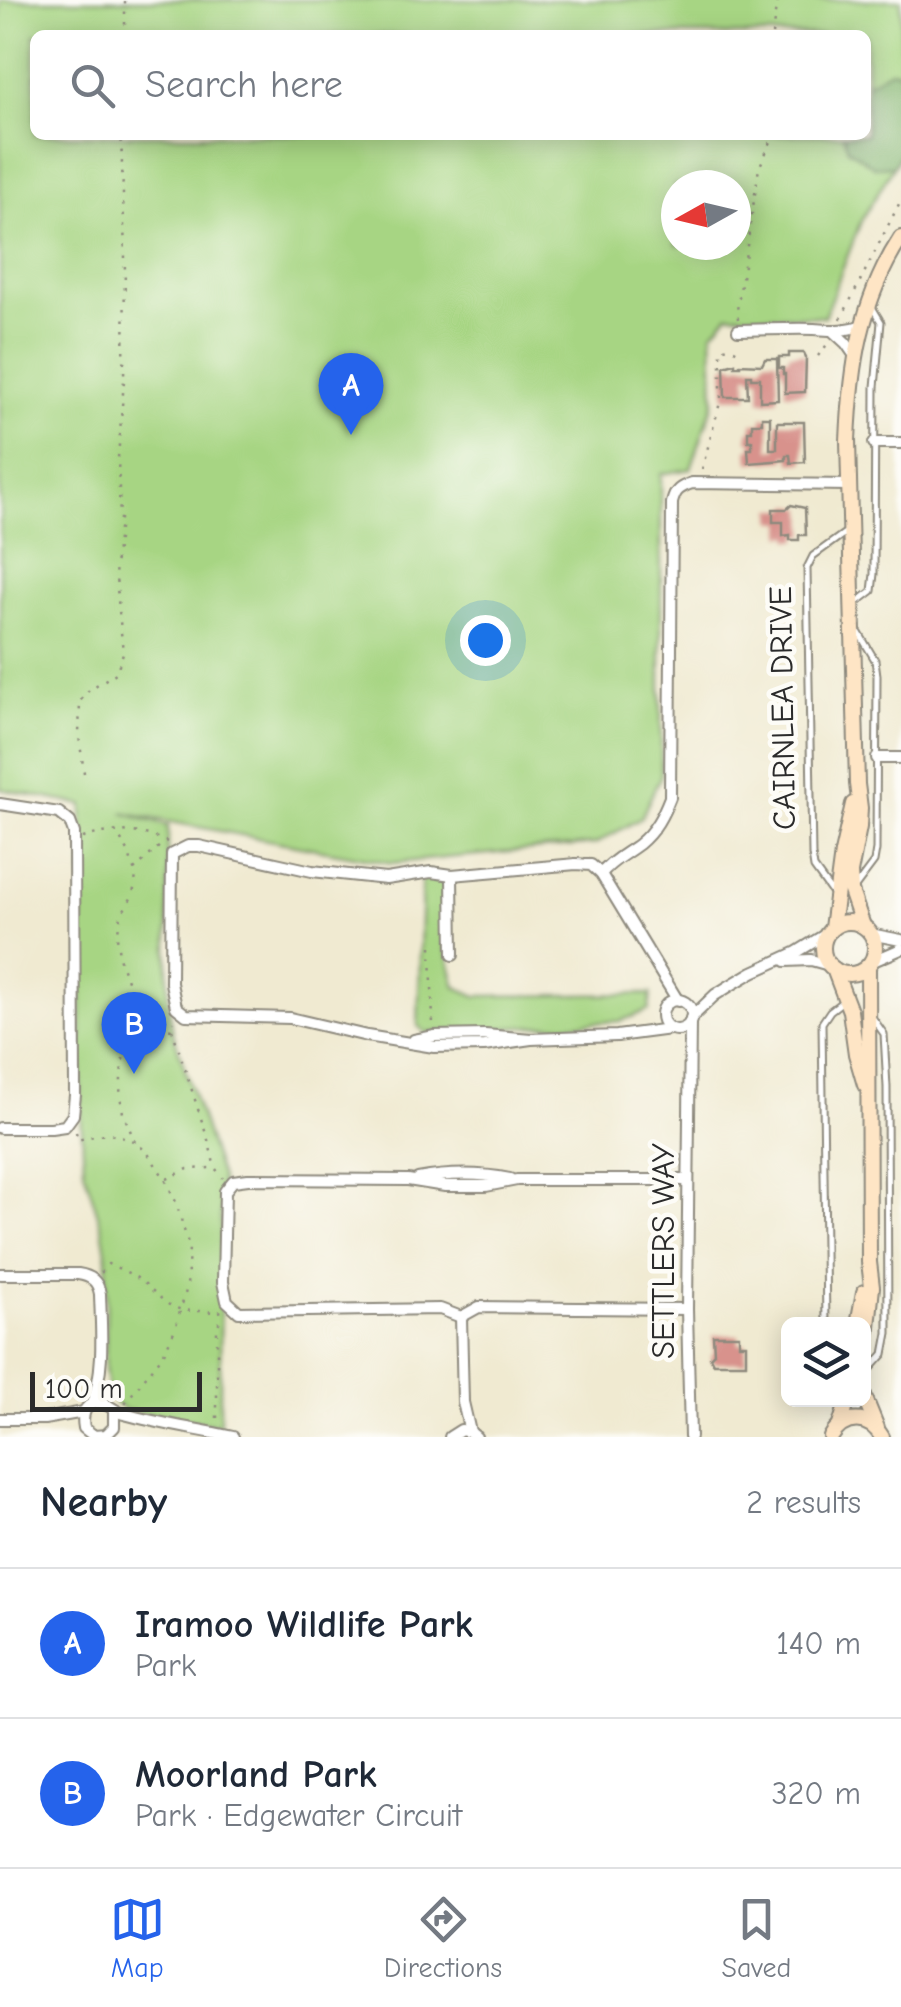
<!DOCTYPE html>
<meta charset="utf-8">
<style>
:root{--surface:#fff;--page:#f2f2f3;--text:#1f2937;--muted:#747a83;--line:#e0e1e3;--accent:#2563eb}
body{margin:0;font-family:"Comic Neue",sans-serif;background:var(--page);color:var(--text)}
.controls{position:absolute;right:30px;bottom:30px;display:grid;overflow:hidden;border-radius:15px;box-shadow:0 5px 25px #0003}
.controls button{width:90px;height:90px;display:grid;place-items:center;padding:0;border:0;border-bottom:2px solid var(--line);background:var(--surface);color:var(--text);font:50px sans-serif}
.compass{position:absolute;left:661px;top:170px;width:90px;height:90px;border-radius:50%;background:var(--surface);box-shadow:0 5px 25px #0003;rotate:262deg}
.scale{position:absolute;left:30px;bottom:25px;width:172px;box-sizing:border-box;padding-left:10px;border:5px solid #2b2b2b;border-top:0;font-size:28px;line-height:35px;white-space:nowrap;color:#2b2b2b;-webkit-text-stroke:8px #fdfcf7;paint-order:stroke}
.you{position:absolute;left:485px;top:640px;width:35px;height:35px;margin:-25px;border:8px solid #fff;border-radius:50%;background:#1a73e8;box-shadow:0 0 0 15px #1a73e833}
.badge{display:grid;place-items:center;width:65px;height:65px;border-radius:50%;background:var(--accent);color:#fff;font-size:32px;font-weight:700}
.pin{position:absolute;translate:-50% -82px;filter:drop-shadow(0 2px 5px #0008)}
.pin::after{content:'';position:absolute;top:52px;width:35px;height:30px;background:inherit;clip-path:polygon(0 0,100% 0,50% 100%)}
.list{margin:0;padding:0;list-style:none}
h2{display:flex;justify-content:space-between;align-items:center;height:130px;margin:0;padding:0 40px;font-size:42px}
h2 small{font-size:32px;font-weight:400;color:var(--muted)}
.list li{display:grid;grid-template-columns:65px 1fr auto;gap:30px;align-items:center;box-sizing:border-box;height:150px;padding:0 40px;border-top:2px solid var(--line)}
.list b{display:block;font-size:38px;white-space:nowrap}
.list p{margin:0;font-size:32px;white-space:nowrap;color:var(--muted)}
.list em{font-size:32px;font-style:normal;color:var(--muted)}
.icon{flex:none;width:55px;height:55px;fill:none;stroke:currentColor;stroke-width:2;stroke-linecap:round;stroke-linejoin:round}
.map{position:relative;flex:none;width:901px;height:1437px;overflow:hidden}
.search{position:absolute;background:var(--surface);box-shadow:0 5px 25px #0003;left:30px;right:30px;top:30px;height:110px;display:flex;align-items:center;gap:25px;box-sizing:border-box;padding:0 35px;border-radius:15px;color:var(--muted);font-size:38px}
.sheet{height:430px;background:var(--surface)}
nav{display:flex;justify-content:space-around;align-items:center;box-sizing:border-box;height:140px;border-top:2px solid var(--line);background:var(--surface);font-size:28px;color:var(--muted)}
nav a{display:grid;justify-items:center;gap:5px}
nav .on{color:var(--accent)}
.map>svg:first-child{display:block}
.green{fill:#a7d583;stroke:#698057;stroke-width:2.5;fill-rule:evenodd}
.forest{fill:#85b671;stroke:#58704e;stroke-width:2.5}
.building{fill:#d8928c}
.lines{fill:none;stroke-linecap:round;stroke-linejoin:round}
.lane-casing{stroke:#8e8a7e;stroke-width:9}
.street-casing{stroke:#8e8a7e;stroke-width:14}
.secondary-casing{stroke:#8e8a7e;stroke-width:18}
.path{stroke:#8e8a7e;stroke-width:2.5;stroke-dasharray:2.5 8;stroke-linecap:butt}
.lane{stroke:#fff;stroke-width:5}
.street{stroke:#fff;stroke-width:10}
.secondary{stroke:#fee5c5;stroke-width:14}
.labels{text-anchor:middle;stroke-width:9;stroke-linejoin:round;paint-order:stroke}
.street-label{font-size:32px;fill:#2b2b2b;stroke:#fdfcf7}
</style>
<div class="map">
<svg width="901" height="1437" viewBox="0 0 901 1437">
<rect width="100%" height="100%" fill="#fdfcf7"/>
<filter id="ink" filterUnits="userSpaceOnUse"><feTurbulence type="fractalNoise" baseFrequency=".01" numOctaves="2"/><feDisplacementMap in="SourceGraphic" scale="20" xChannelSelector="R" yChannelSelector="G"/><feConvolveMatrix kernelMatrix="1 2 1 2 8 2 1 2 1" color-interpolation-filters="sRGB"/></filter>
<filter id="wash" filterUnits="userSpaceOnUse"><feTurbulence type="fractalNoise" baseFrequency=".0048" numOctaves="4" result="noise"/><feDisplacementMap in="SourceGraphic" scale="40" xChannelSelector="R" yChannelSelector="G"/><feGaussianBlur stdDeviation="2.25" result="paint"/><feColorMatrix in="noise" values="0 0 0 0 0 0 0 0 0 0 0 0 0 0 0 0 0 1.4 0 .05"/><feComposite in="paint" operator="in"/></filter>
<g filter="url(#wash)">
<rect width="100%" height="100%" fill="#f0ead1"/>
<g class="green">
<path d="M 0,0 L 901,0 L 901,154 L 861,221 L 824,317 L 729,314 L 712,333 L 714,401 L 691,469 L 661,474 L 661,775 L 641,818 L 595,844 L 392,863 L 122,813 L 168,826 L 168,1002 L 173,1033 L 221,1178 L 220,1425 L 125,1410 L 114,1403 L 108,1389 L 105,1370 L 107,1259 L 102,1228 L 84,1170 L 81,1115 L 83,805 L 0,789 ZM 35,35 L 866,35 L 866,135 L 35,135 ZM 676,185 L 736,185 L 736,245 L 676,245 Z"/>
<path d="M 422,878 L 445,879 L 445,945 L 456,987 L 476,996 L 651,994 L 649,1010 L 621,1021 L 426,1033 L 418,1026 Z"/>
</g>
<path class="forest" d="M 890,70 L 901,71 L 901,154 L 894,166 L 874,167 L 848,149 L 843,135 L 866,135 L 866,84 Z"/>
<g id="blocks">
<g class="building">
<path d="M 789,353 L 804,353 L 806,357 L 805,392 L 785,393 L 785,374 L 783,374 L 783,368 L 779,368 L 779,357 L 789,357 Z"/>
<path d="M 765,359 L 777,359 L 778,400 L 760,401 L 760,378 L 751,378 L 751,375 L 747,375 L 748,397 L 725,397 L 724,366 L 735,363 L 735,366 L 740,366 L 740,364 L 762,365 Z"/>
<path d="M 762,417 L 770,417 L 770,449 L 777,449 L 777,422 L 804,422 L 805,462 L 791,463 L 790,455 L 786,455 L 786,460 L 749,463 L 748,449 L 752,449 L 752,441 L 748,441 L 748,431 L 752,431 L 752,423 L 762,423 Z"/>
<path d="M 791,505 L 805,508 L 806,535 L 799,535 L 799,540 L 790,540 L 790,535 L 783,536 L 783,522 L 773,522 L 773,509 L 787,509 Z"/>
<path d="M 713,1335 L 739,1335 L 739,1344 L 746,1344 L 746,1363 L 713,1363 L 710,1357 L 714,1353 Z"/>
</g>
</g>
</g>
<g filter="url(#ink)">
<use href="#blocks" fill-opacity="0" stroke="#8e8a7e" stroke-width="2.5"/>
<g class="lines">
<g class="lane-casing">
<g id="lane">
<path d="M 855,604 L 872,591 L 874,574 L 875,387 L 881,322 L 872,307"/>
<path d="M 856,886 L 874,862 L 876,850 L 877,675 L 875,660 L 859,633"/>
<path d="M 832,893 L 814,868 L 812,855 L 807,568 L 813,556 L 849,530"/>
<path d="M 826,1324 L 822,1023 L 830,1011 L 843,1001"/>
<path d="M 864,1376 L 884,1354 L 888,1333 L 887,1087 L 884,1034 L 872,1017"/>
</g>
</g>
<g class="street-casing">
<g id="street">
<path d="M 738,330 C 763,330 789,328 814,329 C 833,330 845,332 863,325"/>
<path d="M 834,332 L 846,343 L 855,356"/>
<path d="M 874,443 L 901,443"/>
<path d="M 877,758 L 901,758"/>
<path d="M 0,804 L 59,813 L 70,822 L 74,833 L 75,1095 L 73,1115 L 65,1126 L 51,1128 L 0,1128"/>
<path d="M 601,874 C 612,860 626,854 639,844 C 655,831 663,815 670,797 L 672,503 C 675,490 680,487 692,483 L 850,485"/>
<path d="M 452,875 L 453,955"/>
<path d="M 870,934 L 901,940"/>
<path d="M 786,961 L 811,960 L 829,965"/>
<path d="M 871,962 L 901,949"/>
<circle cx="677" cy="1015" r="15"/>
<path d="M 691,1018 L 715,995 L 731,985 L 753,972 L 797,952 L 828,933"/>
<path d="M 690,1022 L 687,1309 L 690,1437"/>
<path d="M 531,1039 L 484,1046 L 434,1047 L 367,1036 L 290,1018 L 186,1015 L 176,1007 L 171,983 L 172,854 L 188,846 L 199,846 L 312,871 L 386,879 L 431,872 L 452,875 L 576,864 L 591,865 L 601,874 L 678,1001"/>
<path d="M 414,1040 L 435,1036 L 485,1035 L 531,1039 L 617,1036 L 670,1029"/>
<path d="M 418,1179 C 450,1173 479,1173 510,1179"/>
<path d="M 0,1274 L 78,1274 C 91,1276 98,1281 100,1294 C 101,1330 105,1369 92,1404"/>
<path d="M 461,1317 L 440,1309 L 239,1312 L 227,1301 L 223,1282 L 225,1191 L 233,1181 L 248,1179 L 408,1180 L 445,1186 L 486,1186 L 517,1180 L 688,1180"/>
<path d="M 114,1411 L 114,1427 L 106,1435 L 94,1436 L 84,1428 C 82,1417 83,1405 96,1403 C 107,1401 114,1412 124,1414 C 160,1424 197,1429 233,1437"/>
<path d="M 0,1419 L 44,1419 L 84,1412"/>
<path d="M 470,1432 L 463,1402 L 461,1317 L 479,1307 L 687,1309"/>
<path d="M 450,1437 L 461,1430 L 470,1432 L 476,1437"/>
</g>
</g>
<g class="secondary-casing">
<g id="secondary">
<circle cx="849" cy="948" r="26"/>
<path d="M 863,926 L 851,891 L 850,873 L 859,827 L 860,808 L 857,784 L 848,441 C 851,368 860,301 901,238"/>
<path d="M 832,928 L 842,853 L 853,804"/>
<path d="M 834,969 L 850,1011 L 856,1054 L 865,1085"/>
<path d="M 858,1324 L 864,1292"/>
<path d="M 864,1366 L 872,1287 L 869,1262 L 868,966"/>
<path d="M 864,1396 L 877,1428"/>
<path d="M 840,1425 L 848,1400"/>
<path d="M 831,1437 C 844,1415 869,1415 882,1437"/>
</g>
</g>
<g class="path">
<path d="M 125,35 L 125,0"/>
<path d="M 772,35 L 777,0"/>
<path d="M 738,319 L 737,310 L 759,168 L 774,135"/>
<path d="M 841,319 L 901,200"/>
<path d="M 818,356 L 830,341"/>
<path d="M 702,469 L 721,399 L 721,349 L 728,347 L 742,354"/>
<path d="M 84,773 L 79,736 L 80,701 L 90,689 L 116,673 L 123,653 L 115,567 L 120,520 L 118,458 L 124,380 L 125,254 L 121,135"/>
<path d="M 115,831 L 128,851 L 136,876 L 133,895 L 121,915 L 117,936 L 119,957 L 134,1001 L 137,1024 L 122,1062 L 120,1095 L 123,1113 L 135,1142 L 147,1152 L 165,1179 L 176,1202 L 189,1247 L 187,1287 L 175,1329 L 163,1355 L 125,1403"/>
<path d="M 83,838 C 112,828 140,829 167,842"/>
<path d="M 134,870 L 164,842"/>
<path d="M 431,946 L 433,1026"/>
<path d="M 138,1024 L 172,1029 L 173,1021"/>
<path d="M 172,1029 L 209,1143 L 215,1168 L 223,1178"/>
<path d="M 76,1132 L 78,1140 C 99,1134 113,1131 133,1141"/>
<path d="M 167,1179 L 188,1169 L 212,1168"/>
<path d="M 101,1273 L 108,1264 C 120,1269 133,1274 144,1283 C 166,1302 168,1311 199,1311 C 209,1311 214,1313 223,1311"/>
<path d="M 217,1418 L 217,1326 L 223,1317"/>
</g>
<use href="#lane" class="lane"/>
<use href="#street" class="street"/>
<use href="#secondary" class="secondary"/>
</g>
</g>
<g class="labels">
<g class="street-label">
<text transform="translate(782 708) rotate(-91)" y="11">CAIRNLEA DRIVE</text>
<text transform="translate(663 1251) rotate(-90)" y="11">SETTLERS WAY</text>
</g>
</g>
</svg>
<div class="controls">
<button><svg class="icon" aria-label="layers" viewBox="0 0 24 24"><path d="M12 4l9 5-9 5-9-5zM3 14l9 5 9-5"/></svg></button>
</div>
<svg class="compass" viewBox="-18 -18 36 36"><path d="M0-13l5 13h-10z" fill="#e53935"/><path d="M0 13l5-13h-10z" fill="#747a83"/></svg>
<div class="scale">100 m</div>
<div class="you"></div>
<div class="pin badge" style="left:351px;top:435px">A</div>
<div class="pin badge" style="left:134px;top:1074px">B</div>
<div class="search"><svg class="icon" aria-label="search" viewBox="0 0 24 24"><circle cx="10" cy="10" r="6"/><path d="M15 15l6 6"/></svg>Search here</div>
</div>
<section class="sheet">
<h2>Nearby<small>2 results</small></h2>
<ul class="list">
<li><span class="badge">A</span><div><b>Iramoo Wildlife Park</b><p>Park</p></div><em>140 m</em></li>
<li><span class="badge">B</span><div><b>Moorland Park</b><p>Park · Edgewater Circuit</p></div><em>320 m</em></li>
</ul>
</section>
<nav>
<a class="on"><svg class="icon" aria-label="map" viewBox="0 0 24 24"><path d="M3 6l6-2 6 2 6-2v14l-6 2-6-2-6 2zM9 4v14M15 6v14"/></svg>Map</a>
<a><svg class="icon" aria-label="directions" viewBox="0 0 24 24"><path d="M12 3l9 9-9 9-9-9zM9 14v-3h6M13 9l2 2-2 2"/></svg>Directions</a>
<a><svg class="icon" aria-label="saved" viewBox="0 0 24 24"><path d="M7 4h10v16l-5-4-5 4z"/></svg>Saved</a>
</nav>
